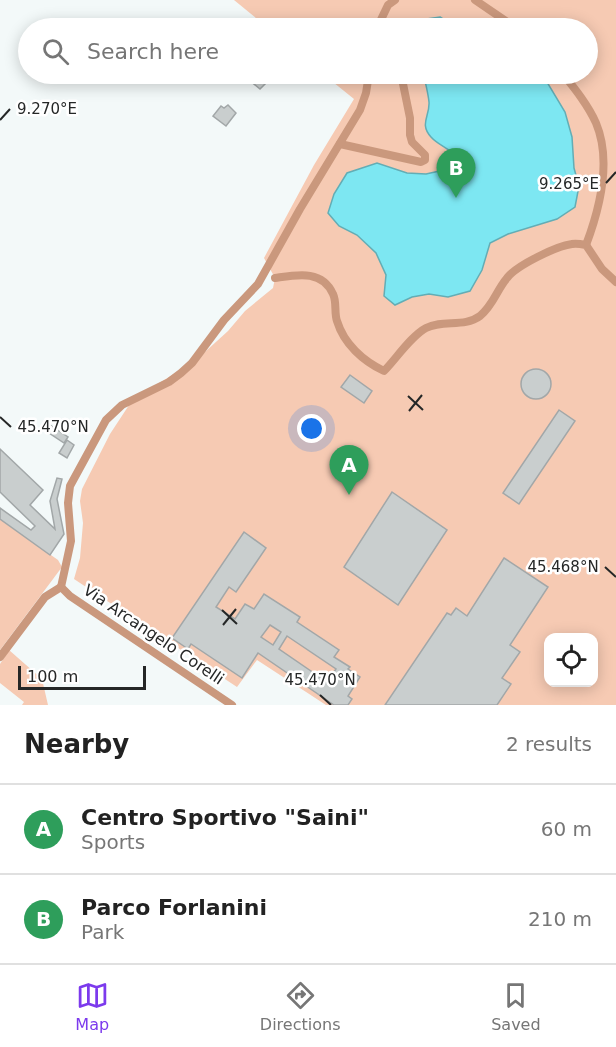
<!DOCTYPE html>
<meta charset="utf-8">
<style>
:root{--surface:#fff;--page:#f2f2f2;--text:#222;--muted:#767676;--line:#e0e0e0;--accent:#7c3aed}
body{margin:0;font-family:"DejaVu Sans",sans-serif;background:var(--page);color:var(--text)}
.controls{position:absolute;right:18px;bottom:18px;display:grid;overflow:hidden;border-radius:12px;box-shadow:0 3px 15px #0003}
.controls button{width:54px;height:54px;display:grid;place-items:center;padding:0;border:0;border-bottom:2px solid var(--line);background:var(--surface);color:var(--text);font:30px sans-serif}
.scale{position:absolute;left:18px;bottom:15px;width:128px;box-sizing:border-box;padding-left:6px;border:3px solid #252727;border-top:0;font-size:16px;line-height:21px;white-space:nowrap;color:#252727;-webkit-text-stroke:4px #fff;paint-order:stroke}
.you{position:absolute;left:312px;top:429px;width:21px;height:21px;margin:-15px;border:4px solid #fff;border-radius:50%;background:#1a73e8;box-shadow:0 0 0 9px #1a73e833}
.badge{display:grid;place-items:center;width:39px;height:39px;border-radius:50%;background:var(--accent);color:#fff;font-size:20px;font-weight:700}
.pin{position:absolute;translate:-50% -50px;filter:drop-shadow(0 2px 3px #0008)}
.pin::after{content:'';position:absolute;top:32px;width:21px;height:18px;background:inherit;clip-path:polygon(0 0,100% 0,50% 100%)}
.list{margin:0;padding:0;list-style:none}
h2{display:flex;justify-content:space-between;align-items:center;height:78px;margin:0;padding:0 24px;font-size:26px}
h2 small{font-size:20px;font-weight:400;color:var(--muted)}
.list li{display:grid;grid-template-columns:39px 1fr auto;gap:18px;align-items:center;box-sizing:border-box;height:90px;padding:0 24px;border-top:2px solid var(--line)}
.list b{display:block;font-size:22px;white-space:nowrap}
.list p{margin:0;font-size:20px;white-space:nowrap;color:var(--muted)}
.list em{font-size:20px;font-style:normal;color:var(--muted)}
.icon{flex:none;width:33px;height:33px;fill:none;stroke:currentColor;stroke-width:2;stroke-linecap:round;stroke-linejoin:round}
.map{position:relative;flex:none;width:616px;height:705px;overflow:hidden}
.search{position:absolute;background:var(--surface);box-shadow:0 3px 15px #0003;left:18px;right:18px;top:18px;height:66px;display:flex;align-items:center;gap:15px;box-sizing:border-box;padding:0 21px;border-radius:33px;color:var(--muted);font-size:22px}
.sheet{height:258px;background:var(--surface)}
nav{display:flex;justify-content:space-around;align-items:center;box-sizing:border-box;height:84px;border-top:2px solid var(--line);background:var(--surface);font-size:16px;color:var(--muted)}
nav a{display:grid;justify-items:center;gap:3px}
nav .on{color:var(--accent)}
.map>svg:first-child{display:block}
.green{fill:#f6cab3;fill-rule:evenodd}
.water{fill:#7de7f2;stroke:#63adb5;stroke-width:1.5}
.building{fill:#c9cece;stroke:#a2a7a8;stroke-width:1.5;fill-rule:evenodd}
.lines{fill:none;stroke-linecap:round;stroke-linejoin:round}
.minor{stroke:#ca987d;stroke-width:8}
.ticks{fill:none;stroke:#252727;stroke-width:2}
.labels{text-anchor:middle;stroke-width:5;stroke-linejoin:round;paint-order:stroke}
.street-label{font-size:16px;fill:#252727;stroke:#fff}
.ticks-label{font-size:15px;text-anchor:middle;fill:#252727;stroke:#fff;stroke-width:5;stroke-linejoin:round;paint-order:stroke}
</style>
<div class="map">
<svg width="616" height="705" viewBox="0 0 616 705">
<rect width="100%" height="100%" fill="#f3f9f9"/>
<g class="green">
<path d="M 234,0 L 616,0 L 616,705 L 326,705 L 257,660 L 237,687 L 74,579 L 80,558 L 83,523 L 80,501 L 82,489 L 110,434 L 133,399 L 195,361 L 228,331 L 245,311 L 273,288 L 275,278 L 264,258 L 314,165 L 354,99 L 323,74 L 588,74 L 588,28 L 268,28 ZM 548,638 L 594,638 L 594,682 L 548,682 Z"/>
<path d="M 0,519 L 58,560 L 62,567 L 0,650 Z"/>
<path d="M 9,650 L 42,679 L 48,705 L 22,705 L 24,702 L 0,683 L 0,664 Z"/>
</g>
<g class="water">
<path d="M 440,17 L 457,28 L 418,28 L 420,20 Z"/>
<path d="M 424,74 L 537,74 L 547,82 L 565,112 L 572,137 L 574,168 L 579,186 L 575,207 L 557,219 L 508,234 L 490,243 L 482,270 L 470,291 L 448,297 L 429,294 L 412,297 L 395,305 L 384,296 L 386,275 L 376,253 L 357,235 L 339,226 L 328,213 L 334,194 L 347,173 L 377,163 L 407,173 L 426,174 L 444,170 L 457,158 C 450,148 439,146 431,137 C 419,124 430,116 429,102 C 428,92 425,83 424,74 Z"/>
</g>
<g class="building">
<path d="M 188,74 L 208,74 L 195,83 Z"/>
<path d="M 256,74 L 267,82 L 260,89 L 249,80 Z"/>
<path d="M 228,105 L 236,113 L 226,126 L 213,116 L 221,106 L 224,108 Z"/>
<circle cx="536" cy="384" r="15"/>
<path d="M 350,375 L 372,391 L 364,403 L 341,387 Z"/>
<path d="M 559,410 L 575,421 L 519,504 L 503,493 Z"/>
<path d="M 47,423 L 68,437 L 64,443 L 43,429 Z"/>
<path d="M 67,440 L 74,445 L 67,458 L 59,453 Z"/>
<path d="M 0,449 L 43,490 L 30,505 L 55,529 L 50,501 L 57,478 L 62,479 L 57,499 L 64,534 L 50,555 L 0,519 L 0,508 L 31,530 L 35,526 L 0,492 Z"/>
<path d="M 392,492 L 447,530 L 398,605 L 344,567 Z"/>
<path d="M 244,532 L 266,548 L 236,592 L 229,587 L 216,607 L 235,619 L 245,604 L 254,609 L 264,594 L 300,617 L 297,622 L 339,650 L 334,657 L 350,667 L 348,669 L 360,677 L 348,696 L 352,699 L 348,705 L 334,705 L 258,653 L 242,678 L 191,644 L 188,649 L 172,638 ZM 270,625 L 281,632 L 273,645 L 261,637 ZM 287,636 L 336,669 L 327,682 L 279,649 Z"/>
<path d="M 504,558 L 548,587 L 510,645 L 520,652 L 502,678 L 511,684 L 497,705 L 385,705 L 447,613 L 451,615 L 456,608 L 467,616 Z"/>
</g>
<g class="lines">
<g class="minor">
<path d="M 475,0 L 516,28"/>
<path d="M 377,28 L 388,5 L 395,0"/>
<path d="M 563,74 C 575,89 588,105 596,123 C 612,161 600,208 586,245"/>
<path d="M 340,144 L 421,162 L 425,160 L 425,155 L 412,142 L 410,135 L 410,118 L 401,74"/>
<path d="M 275,278 C 296,275 322,269 333,294 C 337,302 334,313 337,321 C 344,344 363,361 384,371 C 396,359 411,336 426,328 C 443,319 464,328 480,316 C 494,304 496,291 507,278 C 516,266 556,246 572,244 C 576,243 581,244 586,245 L 602,269 L 616,282"/>
<path d="M 61,587 L 71,541 L 68,503 L 70,486 L 106,420 L 122,405 L 169,382 L 181,373 L 192,363 L 224,320 L 258,284 L 300,209 L 360,110 L 366,93 L 369,74"/>
<path d="M 61,587 L 70,596 L 232,705"/>
<path d="M 0,657 L 45,597 L 61,587"/>
</g>
</g>
<path class="ticks" d="M 0,120 L 10,109M 606,183 L 616,172M 408,396 L 423,410M 409,411 L 422,395M 0,417 L 11,427M 605,567 L 616,577M 222,610 L 237,624M 223,625 L 236,609M 320,695 L 331,705"/>
<g class="labels">
<g class="street-label">
<text transform="translate(154 634) rotate(34)" y="6">Via Arcangelo Corelli</text>
</g>
</g>
<g class="ticks-label">
<text x="47" y="114">9.270°E</text>
<text x="569" y="189">9.265°E</text>
<text x="53" y="432">45.470°N</text>
<text x="563" y="572">45.468°N</text>
<text x="320" y="685">45.470°N</text>
</g>
</svg>
<div class="controls">
<button><svg class="icon" aria-label="locate" viewBox="0 0 24 24"><circle cx="12" cy="12" r="6"/><path d="M12 2v4M12 18v4M2 12h4M18 12h4"/></svg></button>
</div>
<div class="scale">100 m</div>
<div class="you"></div>
<div class="pin badge" style="left:349px;top:495px;background:#2e9e5b">A</div>
<div class="pin badge" style="left:456px;top:198px;background:#2e9e5b">B</div>
<div class="search"><svg class="icon" aria-label="search" viewBox="0 0 24 24"><circle cx="10" cy="10" r="6"/><path d="M15 15l6 6"/></svg>Search here</div>
</div>
<section class="sheet">
<h2>Nearby<small>2 results</small></h2>
<ul class="list">
<li><span class="badge" style="background:#2e9e5b">A</span><div><b>Centro Sportivo &quot;Saini&quot;</b><p>Sports</p></div><em>60 m</em></li>
<li><span class="badge" style="background:#2e9e5b">B</span><div><b>Parco Forlanini</b><p>Park</p></div><em>210 m</em></li>
</ul>
</section>
<nav>
<a class="on"><svg class="icon" aria-label="map" viewBox="0 0 24 24"><path d="M3 6l6-2 6 2 6-2v14l-6 2-6-2-6 2zM9 4v14M15 6v14"/></svg>Map</a>
<a><svg class="icon" aria-label="directions" viewBox="0 0 24 24"><path d="M12 3l9 9-9 9-9-9zM9 14v-3h6M13 9l2 2-2 2"/></svg>Directions</a>
<a><svg class="icon" aria-label="saved" viewBox="0 0 24 24"><path d="M7 4h10v16l-5-4-5 4z"/></svg>Saved</a>
</nav>
